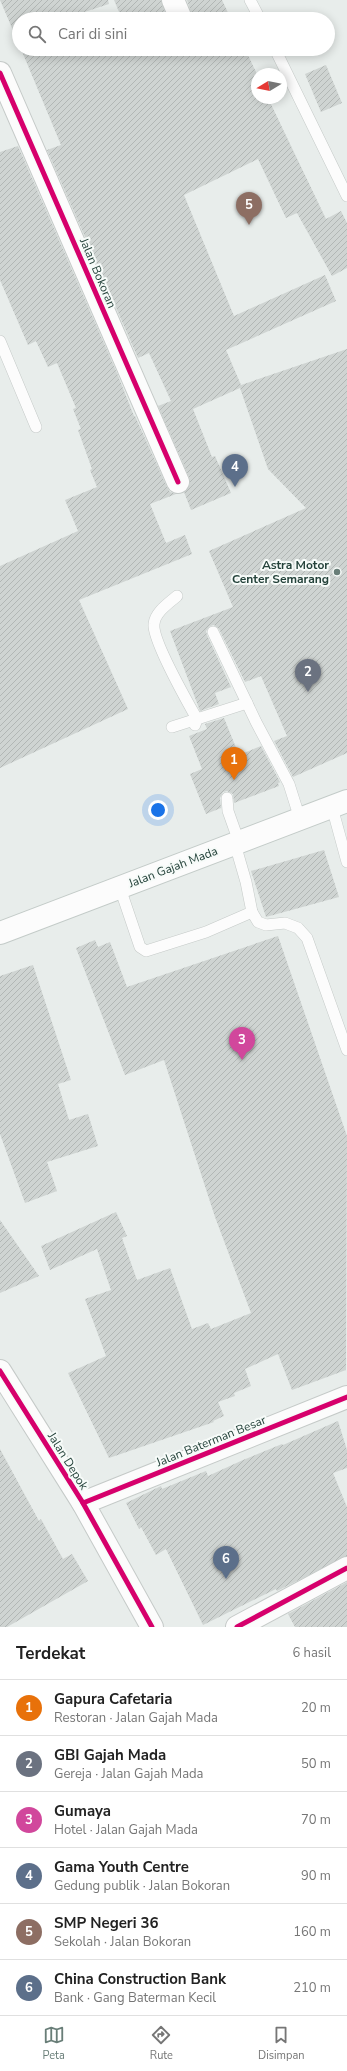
<!DOCTYPE html>
<html lang="id">
<meta charset="utf-8">
<style>
:root{--surface:#fff;--page:#f6f6f6;--text:#222;--muted:#767676;--line:#e0e0e0;--accent:#697e78}
body{margin:0;font-family:"Nunito Sans",sans-serif;background:var(--page);color:var(--text)}
.compass{position:absolute;left:251px;top:68px;width:36px;height:36px;border-radius:50%;background:var(--surface);box-shadow:0 2px 10px #0003;rotate:260deg}
.you{position:absolute;left:158px;top:810px;width:14px;height:14px;margin:-10px;border:3px solid #fff;border-radius:50%;background:#1a73e8;box-shadow:0 0 0 6px #1a73e833}
.badge{display:grid;place-items:center;width:26px;height:26px;border-radius:50%;background:var(--accent);color:#fff;font-size:13px;font-weight:700}
.pin{position:absolute;translate:-50% -33px;filter:drop-shadow(0 1px 2px #0008)}
.pin::after{content:'';position:absolute;top:21px;width:14px;height:12px;background:inherit;clip-path:polygon(0 0,100% 0,50% 100%)}
.list{margin:0;padding:0;list-style:none}
h2{display:flex;justify-content:space-between;align-items:center;height:52px;margin:0;padding:0 16px;font-size:17px}
h2 small{font-size:13px;font-weight:400;color:var(--muted)}
.list li{display:grid;grid-template-columns:26px 1fr auto;gap:12px;align-items:center;box-sizing:border-box;height:56px;padding:0 16px;border-top:1px solid var(--line)}
.list b{display:block;font-size:15px;white-space:nowrap}
.list p{margin:0;font-size:13px;white-space:nowrap;color:var(--muted)}
.list em{font-size:13px;font-style:normal;color:var(--muted)}
.icon{flex:none;width:22px;height:22px;fill:none;stroke:currentColor;stroke-width:2;stroke-linecap:round;stroke-linejoin:round}
.map{position:relative;flex:none;width:347px;height:1627px;overflow:hidden}
.search{position:absolute;background:var(--surface);box-shadow:0 2px 10px #0003;left:12px;right:12px;top:12px;height:44px;display:flex;align-items:center;gap:10px;box-sizing:border-box;padding:0 14px;border-radius:22px;color:var(--muted);font-size:15px}
.sheet{height:388px;background:var(--surface)}
nav{display:flex;justify-content:space-around;align-items:center;box-sizing:border-box;height:56px;border-top:1px solid var(--line);background:var(--surface);font-size:11px;color:var(--muted)}
nav a{display:grid;justify-items:center;gap:2px}
nav .on{color:var(--accent)}
.map>svg:first-child{display:block}
.building{fill:url(#building-hatch)}
.lines{fill:none;stroke-linecap:round;stroke-linejoin:round}
.service-casing{stroke:#c5cac8;stroke-width:12}
.minor-casing{stroke:#c5cac8;stroke-width:24}
.tertiary-casing{stroke:#c5cac8;stroke-width:24}
.secondary-casing{stroke:#c3cbc8;stroke-width:24}
.service{stroke:#fcfcfc;stroke-width:11}
.minor{stroke:#fcfcfc;stroke-width:22}
.tertiary{stroke:#fcfcfc;stroke-width:22}
.secondary{stroke:#fcfcfc;stroke-width:22}
.cycleway-casing{stroke:#f7fbf9;stroke-width:8}
.cycleway{stroke:#d6006c;stroke-width:5}
.poi-dot{fill:#697e78;stroke:#f7fbf9;stroke-width:1.5}
.labels{text-anchor:middle;stroke-width:4;stroke-linejoin:round;paint-order:stroke}
.street-label{font-size:12px;fill:#24423a;stroke:#f7fbf9}
.poi-label{font-size:12px;font-weight:bold;fill:#24423a;stroke:#f7fbf9;text-anchor:end}
</style>
<div class="map">
<svg width="347" height="1627" viewBox="0 0 347 1627">
<defs>
<pattern id="building-hatch" width="6" height="6" patternUnits="userSpaceOnUse"><rect width="6" height="6" fill="#cfd4d2"/><path d="M-1 1l2-2M0 6l6-6M5 7l2-2" fill="none" stroke="#b2b7b5"/></pattern>
</defs>
<rect width="100%" height="100%" fill="#e8edeb"/>
<g class="building">
<path d="M 0,0 L 108,0 L 109,4 L 63,19 L 19,19 L 19,33 L 15,35 Z"/>
<path d="M 114,0 L 161,0 L 167,19 L 122,19 Z"/>
<path d="M 187,0 L 222,0 L 231,19 L 193,19 Z"/>
<path d="M 21,49 L 245,49 L 257,74 L 257,98 L 268,98 L 326,219 L 341,211 L 347,223 L 347,268 L 332,276 L 297,213 L 286,218 L 258,159 L 184,195 L 234,316 L 325,275 L 336,301 L 226,350 L 241,385 L 347,349 L 347,753 L 293,777 L 274,741 L 287,736 L 261,676 L 245,682 L 219,629 L 214,625 L 210,626 L 206,631 L 207,635 L 231,687 L 215,693 L 219,704 L 200,711 L 170,631 L 233,607 L 209,551 L 306,508 L 268,469 L 240,388 L 193,409 L 212,457 L 215,456 L 231,493 L 191,510 L 184,492 L 190,484 L 189,477 L 158,406 L 171,401 L 149,353 L 138,358 L 47,150 L 61,145 Z"/>
<path d="M 326,65 L 342,103 L 321,112 L 305,74 Z"/>
<path d="M 18,146 L 117,373 L 134,416 L 135,416 L 167,487 L 170,492 L 176,494 L 150,504 L 166,543 L 185,535 L 192,554 L 79,600 L 128,709 L 0,768 L 0,566 L 78,531 L 65,500 L 97,487 L 90,470 L 92,469 L 78,430 L 81,429 L 73,409 L 76,408 L 57,363 L 48,367 L 36,341 L 28,345 L 0,280 L 0,152 Z"/>
<path d="M 224,718 L 239,755 L 261,746 L 280,782 L 278,783 L 279,786 L 234,803 L 233,794 L 227,791 L 223,792 L 220,798 L 221,808 L 206,814 L 190,774 L 202,769 L 189,736 L 207,729 L 205,724 Z"/>
<path d="M 324,850 L 339,897 L 266,917 L 251,871 Z"/>
<path d="M 278,936 L 347,1136 L 346,1370 L 292,1390 L 278,1354 L 245,1369 L 251,1386 L 234,1393 L 235,1396 L 218,1402 L 224,1416 L 213,1421 L 214,1422 L 109,1458 L 68,1373 L 106,1356 L 85,1299 L 111,1290 L 97,1249 L 50,1270 L 41,1246 L 116,1212 L 127,1236 L 122,1238 L 137,1280 L 170,1268 L 192,1329 L 208,1323 L 211,1329 L 251,1313 L 215,1217 L 164,1060 L 125,1075 L 76,948 L 95,940 L 98,947 L 110,942 L 127,987 Z"/>
<path d="M 33,965 L 71,1080 L 58,1084 L 69,1120 L 88,1114 L 98,1146 L 47,1162 L 57,1191 L 25,1203 L 0,1134 L 0,976 Z"/>
<path d="M 0,1220 L 39,1276 L 0,1293 Z"/>
<path d="M 338,1421 L 347,1450 L 347,1468 L 333,1473 L 347,1507 L 347,1556 L 277,1591 L 276,1589 L 203,1625 L 166,1549 L 156,1555 L 141,1527 L 139,1529 L 126,1503 L 161,1486 L 162,1489 L 206,1471 L 208,1476 L 243,1460 L 282,1444 L 283,1445 Z"/>
<path d="M 0,1449 L 39,1521 L 41,1519 L 63,1559 L 72,1554 L 88,1581 L 7,1627 L 0,1627 Z"/>
<path d="M 347,1582 L 347,1627 L 295,1627 L 288,1614 Z"/>
</g>
<g class="lines">
<g class="service-casing">
<g id="service">
<path d="M 250,0 L 260,19"/>
<path d="M 275,49 L 347,196"/>
<path d="M 0,341 L 36,427"/>
<path d="M 177,596 C 169,603 155,612 154,624 C 152,640 188,703 197,719 L 195,725"/>
<path d="M 213,632 L 256,722 L 289,784 L 300,819"/>
<path d="M 172,727 L 247,703"/>
<path d="M 227,798 L 228,811 L 239,842"/>
<path d="M 332,807 L 347,862"/>
<path d="M 235,844 L 246,882 L 252,912 L 258,922 L 266,925 L 285,923 L 298,928 L 307,938 L 347,1050"/>
<path d="M 120,888 L 140,947 L 146,951 L 206,932 L 252,912"/>
</g>
</g>
<g class="minor-casing">
<g id="minor">
<path d="M 173,0 L 181,19"/>
<path d="M 0,73 L 178,482"/>
<path d="M 83,1503 L 347,1397"/>
<path d="M 237,1627 L 347,1568"/>
</g>
</g>
<g class="tertiary-casing">
<path id="tertiary" d="M 0,1371 L 83,1503 L 152,1627"/>
</g>
<g class="secondary-casing">
<path id="secondary" d="M 0,933 L 347,801"/>
</g>
<use href="#service" class="service"/>
<use href="#minor" class="minor"/>
<use href="#tertiary" class="tertiary"/>
<use href="#secondary" class="secondary"/>
<g class="cycleway-casing">
<g id="cycleway">
<path d="M 0,73 L 178,482"/>
<path d="M 0,1371 L 83,1503 L 152,1627"/>
<path d="M 83,1503 L 347,1397"/>
<path d="M 237,1627 L 347,1568"/>
</g>
</g>
<use href="#cycleway" class="cycleway"/>
</g>
<circle class="poi-dot" cx="337" cy="572" r="4"/>
<g class="labels">
<g class="street-label">
<text transform="translate(98 273) rotate(67)" y="4">Jalan Bokoran</text>
<text transform="translate(173 867) rotate(-21)" y="4">Jalan Gajah Mada</text>
<text transform="translate(211 1441) rotate(-22)" y="4">Jalan Baterman Besar</text>
<text transform="translate(68 1461) rotate(58)" y="4">Jalan Depok</text>
</g>
<g class="poi-label">
<text x="329" y="569">Astra Motor<tspan x="329" dy="14">Center Semarang</tspan></text>
</g>
</g>
</svg>
<svg class="compass" viewBox="-18 -18 36 36"><path d="M0-13l5 13h-10z" fill="#e53935"/><path d="M0 13l5-13h-10z" fill="#767676"/></svg>
<div class="you"></div>
<div class="pin badge" style="left:234px;top:780px;background:#e8710a">1</div>
<div class="pin badge" style="left:308px;top:692px;background:#6b7280">2</div>
<div class="pin badge" style="left:242px;top:1060px;background:#d1479c">3</div>
<div class="pin badge" style="left:235px;top:487px;background:#5c6f8a">4</div>
<div class="pin badge" style="left:249px;top:225px;background:#8d6e63">5</div>
<div class="pin badge" style="left:226px;top:1579px;background:#5c6f8a">6</div>
<div class="search"><svg class="icon" aria-label="search" viewBox="0 0 24 24"><circle cx="10" cy="10" r="6"/><path d="M15 15l6 6"/></svg>Cari di sini</div>
</div>
<section class="sheet">
<h2>Terdekat<small>6 hasil</small></h2>
<ul class="list">
<li><span class="badge" style="background:#e8710a">1</span><div><b>Gapura Cafetaria</b><p>Restoran · Jalan Gajah Mada</p></div><em>20 m</em></li>
<li><span class="badge" style="background:#6b7280">2</span><div><b>GBI Gajah Mada</b><p>Gereja · Jalan Gajah Mada</p></div><em>50 m</em></li>
<li><span class="badge" style="background:#d1479c">3</span><div><b>Gumaya</b><p>Hotel · Jalan Gajah Mada</p></div><em>70 m</em></li>
<li><span class="badge" style="background:#5c6f8a">4</span><div><b>Gama Youth Centre</b><p>Gedung publik · Jalan Bokoran</p></div><em>90 m</em></li>
<li><span class="badge" style="background:#8d6e63">5</span><div><b>SMP Negeri 36</b><p>Sekolah · Jalan Bokoran</p></div><em>160 m</em></li>
<li><span class="badge" style="background:#5c6f8a">6</span><div><b>China Construction Bank</b><p>Bank · Gang Baterman Kecil</p></div><em>210 m</em></li>
</ul>
</section>
<nav>
<a class="on"><svg class="icon" aria-label="map" viewBox="0 0 24 24"><path d="M3 6l6-2 6 2 6-2v14l-6 2-6-2-6 2zM9 4v14M15 6v14"/></svg>Peta</a>
<a><svg class="icon" aria-label="directions" viewBox="0 0 24 24"><path d="M12 3l9 9-9 9-9-9zM9 14v-3h6M13 9l2 2-2 2"/></svg>Rute</a>
<a><svg class="icon" aria-label="saved" viewBox="0 0 24 24"><path d="M7 4h10v16l-5-4-5 4z"/></svg>Disimpan</a>
</nav>
